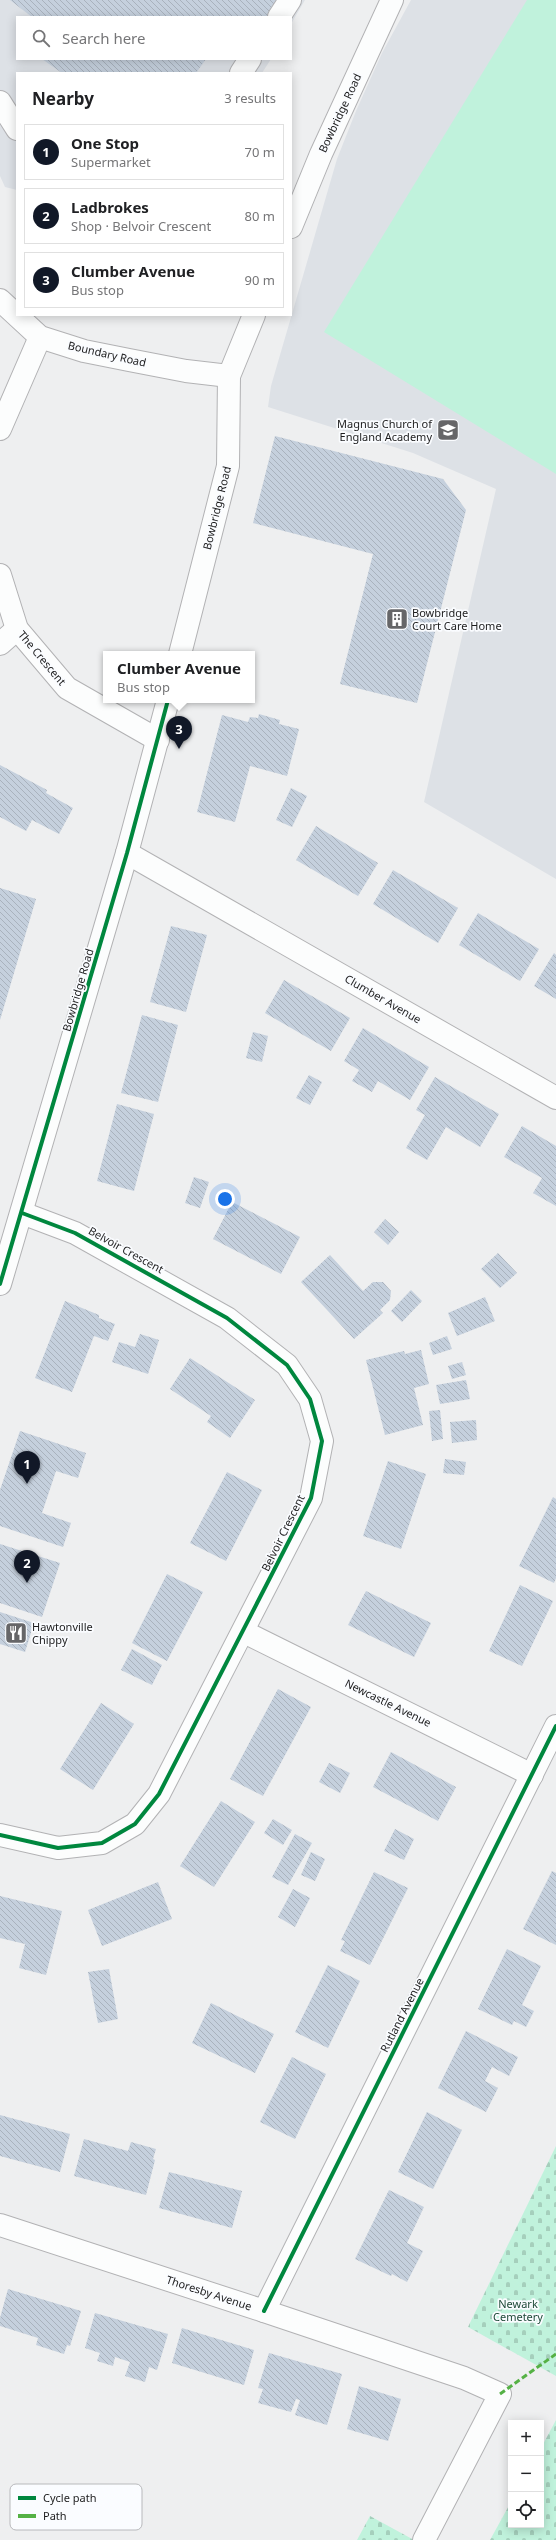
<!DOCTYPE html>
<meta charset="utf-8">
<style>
:root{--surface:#fff;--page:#f2f2f2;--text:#202124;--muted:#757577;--line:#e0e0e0;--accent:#111827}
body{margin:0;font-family:"Noto Sans",sans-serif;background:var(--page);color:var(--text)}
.controls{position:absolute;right:12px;bottom:12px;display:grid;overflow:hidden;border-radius:0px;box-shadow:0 2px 10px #0003}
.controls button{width:36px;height:36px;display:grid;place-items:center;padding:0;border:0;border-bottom:1px solid var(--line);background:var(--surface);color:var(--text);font:20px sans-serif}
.you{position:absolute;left:225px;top:1199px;width:14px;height:14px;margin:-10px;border:3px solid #fff;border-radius:50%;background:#1a73e8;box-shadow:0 0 0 6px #1a73e833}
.badge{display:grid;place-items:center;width:26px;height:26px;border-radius:50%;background:var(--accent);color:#fff;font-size:13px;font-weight:700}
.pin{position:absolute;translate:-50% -33px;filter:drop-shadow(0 1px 2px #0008)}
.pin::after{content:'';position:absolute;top:21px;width:14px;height:12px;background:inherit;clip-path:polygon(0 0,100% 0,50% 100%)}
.popup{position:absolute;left:103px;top:651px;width:152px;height:52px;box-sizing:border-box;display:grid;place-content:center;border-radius:0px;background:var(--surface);filter:drop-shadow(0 1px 3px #0005);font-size:13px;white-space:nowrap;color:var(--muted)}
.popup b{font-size:15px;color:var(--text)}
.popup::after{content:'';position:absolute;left:50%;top:100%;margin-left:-8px;border:8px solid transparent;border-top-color:var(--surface)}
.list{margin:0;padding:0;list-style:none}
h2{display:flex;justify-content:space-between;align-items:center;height:52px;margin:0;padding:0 16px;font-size:17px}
h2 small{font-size:13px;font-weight:400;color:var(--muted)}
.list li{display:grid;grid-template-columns:26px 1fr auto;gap:12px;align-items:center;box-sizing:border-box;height:56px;margin:0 8px 8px;padding:0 8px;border:1px solid var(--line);border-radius:0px}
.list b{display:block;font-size:15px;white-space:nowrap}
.list p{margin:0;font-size:13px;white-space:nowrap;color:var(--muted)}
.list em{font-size:13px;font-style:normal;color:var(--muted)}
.icon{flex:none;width:22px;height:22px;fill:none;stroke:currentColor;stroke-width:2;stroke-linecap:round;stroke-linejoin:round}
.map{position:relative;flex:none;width:556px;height:2540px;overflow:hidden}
.search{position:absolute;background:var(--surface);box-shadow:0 2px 10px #0003;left:16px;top:16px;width:276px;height:44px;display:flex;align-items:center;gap:10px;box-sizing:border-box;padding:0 14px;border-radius:0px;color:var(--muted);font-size:15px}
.panel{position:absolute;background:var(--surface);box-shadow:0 2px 10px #0003;left:16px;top:72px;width:276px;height:244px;border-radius:0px}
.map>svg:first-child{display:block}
.built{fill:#dde1e6}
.grass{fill:#c0f2dc}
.cemetery{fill:url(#cemetery-stones)}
.building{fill:url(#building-back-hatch)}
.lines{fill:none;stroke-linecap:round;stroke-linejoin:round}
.minor-casing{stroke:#b2b2b4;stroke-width:24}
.minor{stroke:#fcfdfd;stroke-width:22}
.quiet{stroke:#55b145;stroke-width:3;stroke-dasharray:6 3;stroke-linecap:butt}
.cycleway-casing{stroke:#fafcff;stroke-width:6}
.cycleway{stroke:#00873e;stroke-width:4}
.labels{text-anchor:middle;stroke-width:3.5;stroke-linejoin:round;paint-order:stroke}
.street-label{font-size:11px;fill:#1d1d1e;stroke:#fafcff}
.poi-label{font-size:11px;fill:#1d1d1e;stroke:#fafcff;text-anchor:start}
.park-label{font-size:11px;fill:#1e4a38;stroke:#fafcff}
.key{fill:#fafcff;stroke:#b8b9bc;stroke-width:1}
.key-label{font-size:11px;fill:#1d1d1e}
</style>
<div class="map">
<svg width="556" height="2540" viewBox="0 0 556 2540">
<defs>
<pattern id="cemetery-stones" width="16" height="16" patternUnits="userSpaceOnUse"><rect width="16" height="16" fill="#c0f2dc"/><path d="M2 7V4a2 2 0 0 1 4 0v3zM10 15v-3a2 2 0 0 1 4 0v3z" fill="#a5cfbc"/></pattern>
<pattern id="building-back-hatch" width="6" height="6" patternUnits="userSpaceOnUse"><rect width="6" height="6" fill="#c5d0dd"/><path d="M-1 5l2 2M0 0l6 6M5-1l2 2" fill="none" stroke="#a9b2bd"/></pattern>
</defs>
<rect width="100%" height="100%" fill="#eeeff0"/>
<g class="built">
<path d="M 0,0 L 305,0 L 291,24 L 291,17 L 17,17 L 17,59 L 271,59 L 262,73 L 17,73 L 17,190 L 5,187 L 0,176 Z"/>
<path d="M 411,0 L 556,0 L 556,879 L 424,802 L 496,489 L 413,453 L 268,407 L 271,386 L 337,159 L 356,111 L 382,53 Z"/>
</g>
<path class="grass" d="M 527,0 L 556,0 L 556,474 L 324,332 Z"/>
<g class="cemetery">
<path d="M 556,2146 L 556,2376 L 468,2327 Z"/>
<path d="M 556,2420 L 556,2540 L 490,2540 L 511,2502 L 511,2525 L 541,2525 L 541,2448 Z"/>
<path d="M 370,2516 L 414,2540 L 357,2540 Z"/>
</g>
<g class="building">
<path d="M 10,0 L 282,0 L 270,17 L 32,17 Z"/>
<path d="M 42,59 L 206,59 L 196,73 L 62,73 Z"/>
<path d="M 275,436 L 443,479 L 466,510 L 417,703 L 340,684 L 373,554 L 253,523 Z"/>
<path d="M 259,714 L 280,720 L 279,724 L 299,729 L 287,776 L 250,766 L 235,822 L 197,812 L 222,715 L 248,722 L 250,717 L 258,718 Z"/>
<path d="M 0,765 L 47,790 L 46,793 L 73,808 L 59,834 L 32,820 L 26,831 L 0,817 Z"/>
<path d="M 291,788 L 307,796 L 292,827 L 276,820 Z"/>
<path d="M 316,826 L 378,863 L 358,896 L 296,860 Z"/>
<path d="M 393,870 L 458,908 L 438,943 L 373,904 Z"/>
<path d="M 0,888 L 36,899 L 0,1020 Z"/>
<path d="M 478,913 L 539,949 L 520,981 L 459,945 Z"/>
<path d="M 171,926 L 207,935 L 186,1012 L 150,1002 Z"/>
<path d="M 554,953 L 556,955 L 556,999 L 534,986 Z"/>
<path d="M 284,980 L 350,1018 L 331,1051 L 265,1013 Z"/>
<path d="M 142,1015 L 178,1025 L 158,1102 L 121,1093 Z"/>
<path d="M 363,1028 L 429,1067 L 410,1100 L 378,1081 L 372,1092 L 352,1081 L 359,1070 L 344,1061 Z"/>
<path d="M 253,1032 L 268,1036 L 262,1062 L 246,1058 Z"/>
<path d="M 309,1075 L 322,1082 L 310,1105 L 296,1098 Z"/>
<path d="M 435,1077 L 499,1114 L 480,1147 L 446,1127 L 427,1160 L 406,1148 L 425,1115 L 416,1110 Z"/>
<path d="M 117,1104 L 154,1114 L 134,1191 L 97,1181 Z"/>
<path d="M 522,1126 L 556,1146 L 556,1206 L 533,1193 L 542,1178 L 504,1157 Z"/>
<path d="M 194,1177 L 209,1182 L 200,1208 L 185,1203 Z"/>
<path d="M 232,1202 L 300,1237 L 281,1274 L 213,1239 Z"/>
<path d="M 385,1219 L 399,1232 L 388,1245 L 374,1232 Z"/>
<path d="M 498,1253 L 517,1273 L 500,1288 L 481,1269 Z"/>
<path d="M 330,1255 L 363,1291 L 373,1282 L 383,1282 L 391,1291 L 390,1300 L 380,1310 L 383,1313 L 354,1339 L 301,1282 Z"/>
<path d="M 411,1290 L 422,1301 L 402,1322 L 391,1311 Z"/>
<path d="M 485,1297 L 495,1321 L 457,1336 L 448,1313 Z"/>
<path d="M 65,1301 L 99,1315 L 99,1318 L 115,1324 L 108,1341 L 94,1336 L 72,1392 L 35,1378 Z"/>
<path d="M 140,1334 L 159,1340 L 148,1374 L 112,1362 L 119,1342 L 135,1347 Z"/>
<path d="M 447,1336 L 452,1349 L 433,1355 L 429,1343 Z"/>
<path d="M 421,1350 L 429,1384 L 414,1388 L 423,1425 L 385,1435 L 366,1360 L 404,1351 L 405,1354 Z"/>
<path d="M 190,1358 L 255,1400 L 230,1438 L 207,1422 L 211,1416 L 170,1389 Z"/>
<path d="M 462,1362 L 466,1375 L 452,1379 L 448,1366 Z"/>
<path d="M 466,1380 L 470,1399 L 440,1404 L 436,1385 Z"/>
<path d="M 440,1410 L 443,1439 L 432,1441 L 429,1411 Z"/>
<path d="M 476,1420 L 477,1440 L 452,1443 L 450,1422 Z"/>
<path d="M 20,1431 L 86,1453 L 78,1478 L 56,1471 L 42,1513 L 71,1523 L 63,1547 L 0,1526 L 0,1490 Z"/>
<path d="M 445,1459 L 466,1462 L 464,1475 L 443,1473 Z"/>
<path d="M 388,1461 L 426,1474 L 401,1549 L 363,1536 Z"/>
<path d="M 227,1472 L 262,1490 L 226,1561 L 190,1543 Z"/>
<path d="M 553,1497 L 556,1499 L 556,1578 L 554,1583 L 519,1566 Z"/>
<path d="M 0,1544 L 60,1563 L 42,1617 L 0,1603 Z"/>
<path d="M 167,1574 L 203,1592 L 167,1661 L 132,1643 Z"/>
<path d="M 520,1585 L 553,1601 L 522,1666 L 489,1651 Z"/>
<path d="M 366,1591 L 431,1623 L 414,1657 L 348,1625 Z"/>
<path d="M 0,1612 L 34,1623 L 25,1652 L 0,1644 Z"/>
<path d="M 132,1649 L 162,1665 L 152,1685 L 121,1670 Z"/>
<path d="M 278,1689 L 311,1707 L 263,1796 L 230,1779 Z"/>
<path d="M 101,1703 L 134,1724 L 93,1790 L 60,1769 Z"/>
<path d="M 391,1752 L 456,1787 L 438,1821 L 373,1787 Z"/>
<path d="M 329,1763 L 350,1773 L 340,1793 L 319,1782 Z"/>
<path d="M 221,1801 L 255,1822 L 214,1887 L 180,1866 Z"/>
<path d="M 273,1819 L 292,1830 L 283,1845 L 264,1833 Z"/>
<path d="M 395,1829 L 414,1839 L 404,1860 L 384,1851 Z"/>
<path d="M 295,1834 L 312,1843 L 288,1885 L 272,1877 Z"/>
<path d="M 311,1852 L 325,1859 L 315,1881 L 301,1875 Z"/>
<path d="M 552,1871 L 556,1873 L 556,1945 L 523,1929 Z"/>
<path d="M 374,1872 L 408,1888 L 370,1965 L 340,1951 L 345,1941 L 341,1940 Z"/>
<path d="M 158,1882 L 172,1919 L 102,1946 L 88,1910 Z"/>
<path d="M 293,1889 L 310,1898 L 295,1927 L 278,1917 Z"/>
<path d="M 0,1896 L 62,1911 L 46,1975 L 19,1968 L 25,1944 L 0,1938 Z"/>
<path d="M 507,1949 L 541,1966 L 522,2005 L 534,2011 L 526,2027 L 514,2021 L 512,2025 L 478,2009 Z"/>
<path d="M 328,1965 L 360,1981 L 328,2048 L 295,2032 Z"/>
<path d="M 109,1969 L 118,2019 L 98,2023 L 88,1972 Z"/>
<path d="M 211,2003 L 274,2034 L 255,2073 L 192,2043 Z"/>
<path d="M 466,2031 L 518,2057 L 509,2076 L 492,2067 L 485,2081 L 498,2088 L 486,2112 L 438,2088 Z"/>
<path d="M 292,2057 L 326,2074 L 295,2139 L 260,2122 Z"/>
<path d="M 427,2112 L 462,2130 L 433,2189 L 398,2172 Z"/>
<path d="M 0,2115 L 70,2134 L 60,2172 L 0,2156 Z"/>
<path d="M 84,2139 L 128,2151 L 131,2142 L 156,2149 L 153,2159 L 155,2160 L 146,2195 L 74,2176 Z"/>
<path d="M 169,2172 L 242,2191 L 232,2228 L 159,2208 Z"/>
<path d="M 389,2190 L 424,2207 L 407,2243 L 423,2251 L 407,2282 L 392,2274 L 391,2276 L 355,2259 Z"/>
<path d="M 8,2289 L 81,2311 L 70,2346 L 67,2345 L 64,2354 L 36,2345 L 38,2338 L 0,2326 L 0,2318 Z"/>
<path d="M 95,2313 L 168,2334 L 157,2370 L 149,2367 L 145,2382 L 125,2376 L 130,2362 L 115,2357 L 113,2366 L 97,2361 L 100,2353 L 85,2348 Z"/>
<path d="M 182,2328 L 254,2350 L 244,2385 L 172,2363 Z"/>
<path d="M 269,2353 L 342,2374 L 327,2425 L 295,2415 L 300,2400 L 296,2399 L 291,2412 L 258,2403 L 263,2389 L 258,2388 Z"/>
<path d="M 359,2386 L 401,2399 L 388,2441 L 347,2429 Z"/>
</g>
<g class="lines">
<g class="minor-casing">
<g id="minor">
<path d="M 279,17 L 290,0"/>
<path d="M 241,73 L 250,59"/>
<path d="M 0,102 L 17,129"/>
<path d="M 291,227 L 321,154 L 392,0"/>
<path d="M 0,300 L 40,337 L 84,351 L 129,360 L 186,371 L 229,376"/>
<path d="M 0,429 L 40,337"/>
<path d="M 0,575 L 17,629 L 67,688 L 158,740"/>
<path d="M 0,644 L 17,629"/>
<path d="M 180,654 L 228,466 L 229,376 L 254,315"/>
<path d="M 127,853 L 556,1098"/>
<path d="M 0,1284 L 127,853 L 168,700"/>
<path d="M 244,1632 L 532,1775"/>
<path d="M 0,1835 L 58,1848 L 102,1843 L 135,1824 L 159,1794 L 311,1498 L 322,1441 L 310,1399 L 287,1365 L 227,1318 L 75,1233 L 22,1213"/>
<path d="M 0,2225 L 264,2311 L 464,2378 L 500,2394 L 424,2540"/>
<path d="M 264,2311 L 556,1726"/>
</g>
</g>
<use href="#minor" class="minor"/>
<path class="quiet" d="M 500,2394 L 556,2354"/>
<g class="cycleway-casing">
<g id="cycleway">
<path d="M 0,1284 L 127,853 L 168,700"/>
<path d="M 0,1835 L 58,1848 L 102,1843 L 135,1824 L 159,1794 L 311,1498 L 322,1441 L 310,1399 L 287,1365 L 227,1318 L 75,1233 L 22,1213"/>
<path d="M 264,2311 L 556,1726"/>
</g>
</g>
<use href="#cycleway" class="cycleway"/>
</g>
<defs>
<g id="school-square" transform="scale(1.15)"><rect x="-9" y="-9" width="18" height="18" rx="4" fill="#666668" stroke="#fafcff"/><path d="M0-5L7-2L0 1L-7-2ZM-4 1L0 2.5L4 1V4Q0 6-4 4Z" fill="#fff"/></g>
<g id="building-square" transform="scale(1.15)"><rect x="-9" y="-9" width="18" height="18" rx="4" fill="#666668" stroke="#fafcff"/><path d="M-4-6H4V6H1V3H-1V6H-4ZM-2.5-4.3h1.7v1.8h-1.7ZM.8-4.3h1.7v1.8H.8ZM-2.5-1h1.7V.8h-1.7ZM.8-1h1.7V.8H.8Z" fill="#fff"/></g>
<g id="restaurant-square" transform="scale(1.15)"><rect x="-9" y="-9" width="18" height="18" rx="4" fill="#666668" stroke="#fafcff"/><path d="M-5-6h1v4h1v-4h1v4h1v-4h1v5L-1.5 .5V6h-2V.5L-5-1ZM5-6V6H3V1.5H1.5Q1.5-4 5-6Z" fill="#fff"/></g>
</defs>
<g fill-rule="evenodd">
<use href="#school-square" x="448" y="430"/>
<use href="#building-square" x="397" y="619"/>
<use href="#restaurant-square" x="16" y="1633"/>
</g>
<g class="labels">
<g class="street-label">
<text transform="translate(340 113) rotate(-65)" y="4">Bowbridge Road</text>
<text transform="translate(107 354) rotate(13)" y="4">Boundary Road</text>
<text transform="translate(217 508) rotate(-76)" y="4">Bowbridge Road</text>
<text transform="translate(42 658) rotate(50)" y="4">The Crescent</text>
<text transform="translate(78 990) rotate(-74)" y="4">Bowbridge Road</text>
<text transform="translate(383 999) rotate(30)" y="4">Clumber Avenue</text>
<text transform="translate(126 1250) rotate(29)" y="4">Belvoir Crescent</text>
<text transform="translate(283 1533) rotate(-64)" y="4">Belvoir Crescent</text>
<text transform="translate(388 1703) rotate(26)" y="4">Newcastle Avenue</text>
<text transform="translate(402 2015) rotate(-63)" y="4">Rutland Avenue</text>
<text transform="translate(209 2293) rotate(18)" y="4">Thoresby Avenue</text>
</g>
<g class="poi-label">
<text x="432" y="428" text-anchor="end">Magnus Church of<tspan x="432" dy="13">England Academy</tspan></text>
<text x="412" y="617">Bowbridge<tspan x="412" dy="13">Court Care Home</tspan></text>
<text x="32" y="1631">Hawtonville<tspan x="32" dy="13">Chippy</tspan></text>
</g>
<g class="park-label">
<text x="518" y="2308">Newark<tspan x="518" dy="13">Cemetery</tspan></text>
</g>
</g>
<rect x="10" y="2484" width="132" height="46" rx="6" class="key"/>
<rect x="18" y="2496" width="18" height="4" fill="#00873e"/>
<rect x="18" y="2514" width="18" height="4" fill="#55b145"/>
<g class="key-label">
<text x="43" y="2502">Cycle path</text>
<text x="43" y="2520">Path</text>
</g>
</svg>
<div class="controls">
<button>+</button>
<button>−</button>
<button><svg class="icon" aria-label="locate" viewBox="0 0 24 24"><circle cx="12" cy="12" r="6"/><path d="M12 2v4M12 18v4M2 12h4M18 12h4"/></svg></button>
</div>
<div class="you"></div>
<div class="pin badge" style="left:27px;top:1484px">1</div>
<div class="pin badge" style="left:27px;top:1583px">2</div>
<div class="pin badge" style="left:179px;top:749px">3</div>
<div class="popup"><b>Clumber Avenue</b>Bus stop</div>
<div class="search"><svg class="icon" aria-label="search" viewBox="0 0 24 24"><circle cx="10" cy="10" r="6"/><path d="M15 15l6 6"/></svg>Search here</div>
<section class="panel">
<h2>Nearby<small>3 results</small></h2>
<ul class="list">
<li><span class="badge">1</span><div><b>One Stop</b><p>Supermarket</p></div><em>70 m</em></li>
<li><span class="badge">2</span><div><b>Ladbrokes</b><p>Shop · Belvoir Crescent</p></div><em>80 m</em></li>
<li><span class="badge">3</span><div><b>Clumber Avenue</b><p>Bus stop</p></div><em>90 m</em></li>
</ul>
</section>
</div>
